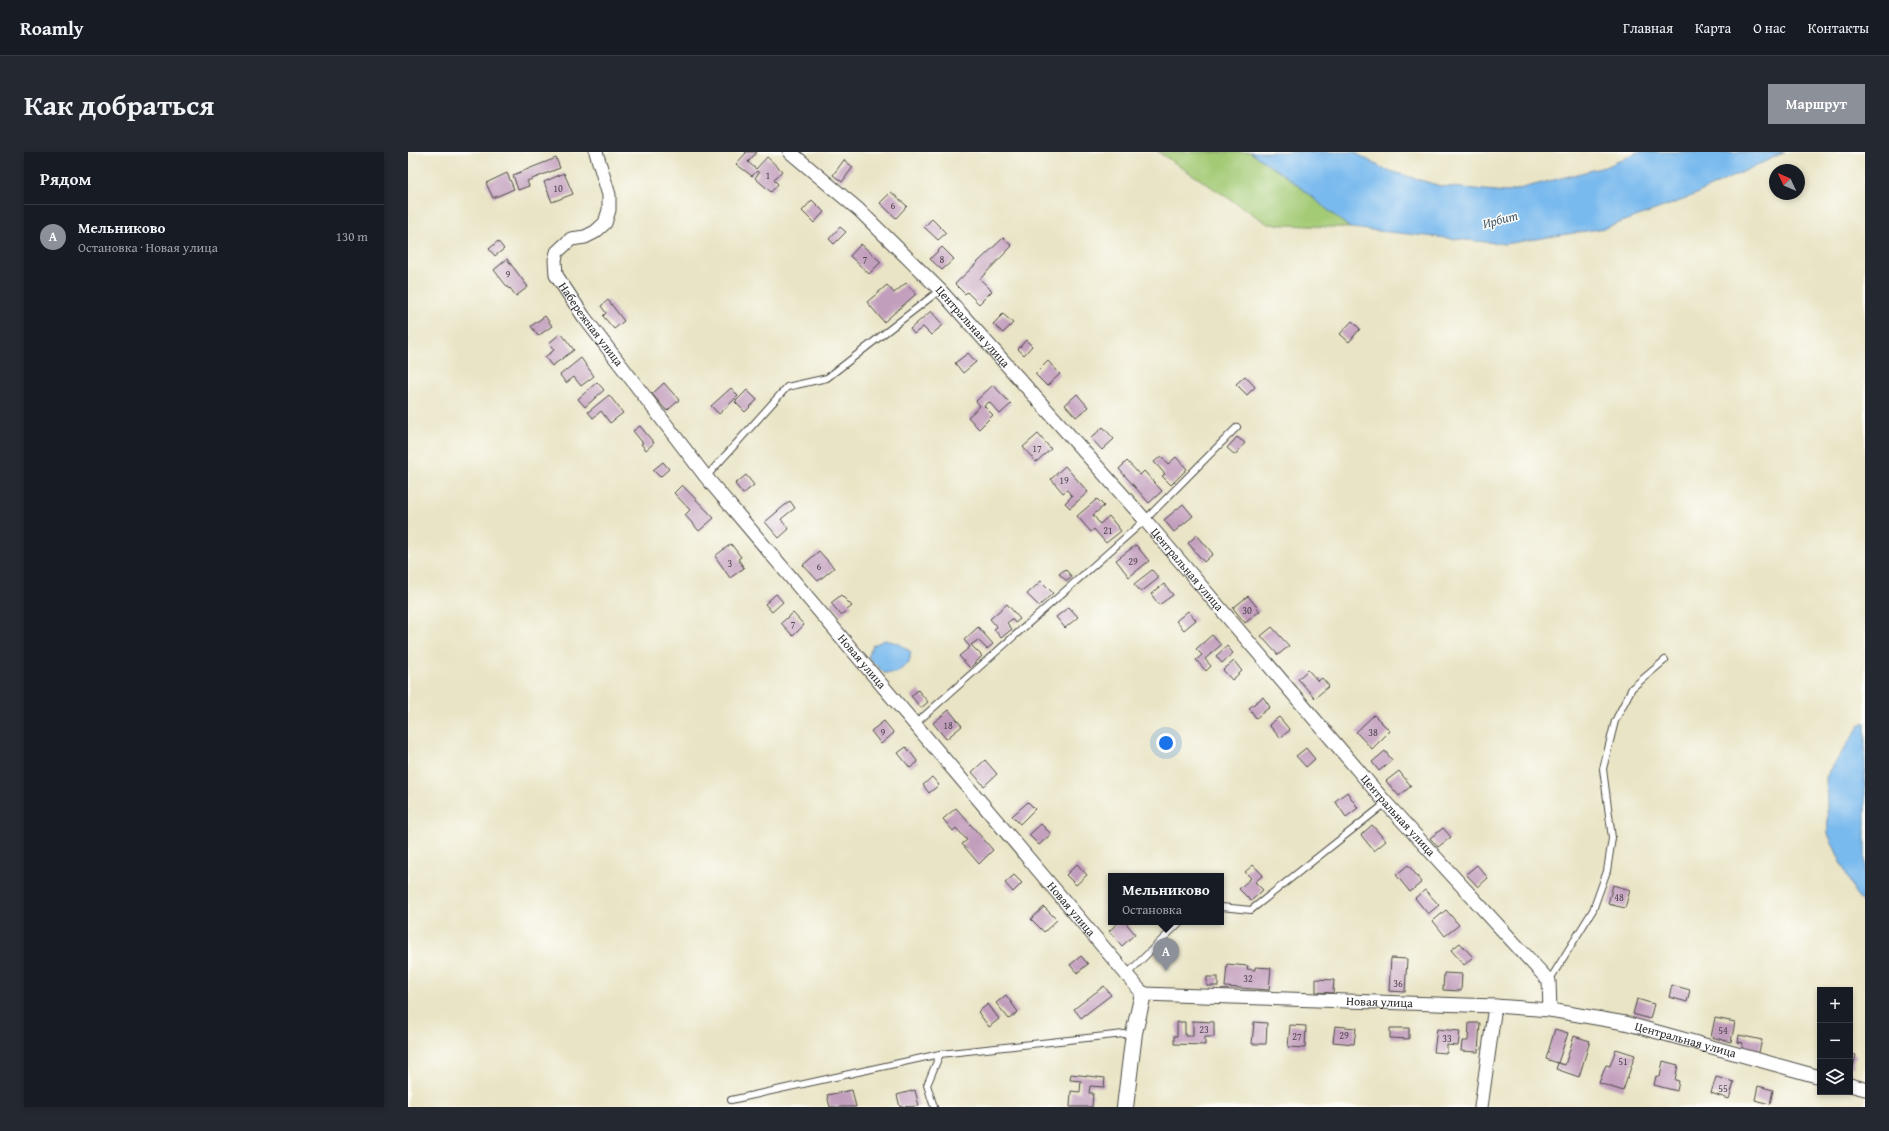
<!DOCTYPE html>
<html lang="ru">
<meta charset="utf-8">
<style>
:root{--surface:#171b24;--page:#242831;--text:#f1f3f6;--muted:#9ea1a6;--line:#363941;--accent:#8c9099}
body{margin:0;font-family:"Gentium Book Plus",serif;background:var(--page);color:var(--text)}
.controls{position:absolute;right:12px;bottom:12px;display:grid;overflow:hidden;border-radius:0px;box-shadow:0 2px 6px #0003}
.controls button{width:36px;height:36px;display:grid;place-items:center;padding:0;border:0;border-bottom:1px solid var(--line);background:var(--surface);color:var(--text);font:20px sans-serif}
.compass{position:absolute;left:1361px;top:12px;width:36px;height:36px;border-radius:50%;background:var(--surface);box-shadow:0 2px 6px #0003;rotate:314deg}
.you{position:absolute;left:758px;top:591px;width:14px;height:14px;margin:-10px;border:3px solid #fff;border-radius:50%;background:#1a73e8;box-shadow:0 0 0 6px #1a73e833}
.badge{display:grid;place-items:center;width:26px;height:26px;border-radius:50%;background:var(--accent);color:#fff;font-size:13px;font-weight:700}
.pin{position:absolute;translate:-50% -33px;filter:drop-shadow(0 1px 2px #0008)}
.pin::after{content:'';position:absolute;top:21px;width:14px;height:12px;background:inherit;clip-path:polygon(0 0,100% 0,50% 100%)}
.popup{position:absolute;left:700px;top:721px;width:116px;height:52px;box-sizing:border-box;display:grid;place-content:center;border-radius:0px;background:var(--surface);filter:drop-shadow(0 1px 3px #0005);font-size:13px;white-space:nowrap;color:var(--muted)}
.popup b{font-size:15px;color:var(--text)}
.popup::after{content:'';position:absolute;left:50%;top:100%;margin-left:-8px;border:8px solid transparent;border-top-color:var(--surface)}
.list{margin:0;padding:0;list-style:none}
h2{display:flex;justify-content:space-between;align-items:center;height:52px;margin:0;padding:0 16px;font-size:17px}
h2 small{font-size:13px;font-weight:400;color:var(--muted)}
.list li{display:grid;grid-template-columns:26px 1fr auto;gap:12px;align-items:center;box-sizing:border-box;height:64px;padding:0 16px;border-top:1px solid var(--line)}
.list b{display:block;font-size:15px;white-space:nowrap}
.list p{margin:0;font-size:13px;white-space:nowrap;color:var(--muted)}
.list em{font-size:13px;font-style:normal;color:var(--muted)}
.icon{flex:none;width:22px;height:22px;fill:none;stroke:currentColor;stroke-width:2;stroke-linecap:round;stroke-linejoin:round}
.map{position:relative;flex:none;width:1457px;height:955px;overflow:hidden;border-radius:0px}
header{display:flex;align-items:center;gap:24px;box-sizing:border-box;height:56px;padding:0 20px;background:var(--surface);border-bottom:1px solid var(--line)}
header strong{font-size:19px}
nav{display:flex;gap:22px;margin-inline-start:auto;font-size:14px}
.intro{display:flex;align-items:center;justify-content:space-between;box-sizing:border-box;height:96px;padding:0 24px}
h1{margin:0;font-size:28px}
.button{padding:10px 18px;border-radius:0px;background:var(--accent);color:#fff;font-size:14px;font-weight:700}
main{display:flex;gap:24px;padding:0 24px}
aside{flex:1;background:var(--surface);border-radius:0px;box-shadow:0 2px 6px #0003}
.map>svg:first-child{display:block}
.green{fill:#a3ca75;stroke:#677a50}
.water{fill:#79baee;stroke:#52728c}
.building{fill:#c29ebd}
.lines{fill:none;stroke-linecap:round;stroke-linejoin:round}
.service-casing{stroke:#484742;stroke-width:8}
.minor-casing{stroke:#484742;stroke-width:15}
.tertiary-casing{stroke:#484742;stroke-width:18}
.service{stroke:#fff;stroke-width:6}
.minor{stroke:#fff;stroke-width:13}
.tertiary{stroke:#fff;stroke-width:16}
.labels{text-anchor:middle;stroke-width:3;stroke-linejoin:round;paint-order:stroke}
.number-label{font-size:10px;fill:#514850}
.street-label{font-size:12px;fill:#2b2b2b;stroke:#fdfcf7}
.water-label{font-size:13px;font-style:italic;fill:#465d6f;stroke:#fdfcf7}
</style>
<header>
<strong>Roamly</strong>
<nav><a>Главная</a><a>Карта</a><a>О нас</a><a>Контакты</a></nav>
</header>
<div class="intro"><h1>Как добраться</h1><a class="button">Маршрут</a></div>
<main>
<aside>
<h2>Рядом<small></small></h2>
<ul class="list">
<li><span class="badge">A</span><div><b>Мельниково</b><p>Остановка · Новая улица</p></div><em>130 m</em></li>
</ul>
</aside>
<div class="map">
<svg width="1457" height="955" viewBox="0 0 1457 955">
<rect width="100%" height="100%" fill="#fdfcf7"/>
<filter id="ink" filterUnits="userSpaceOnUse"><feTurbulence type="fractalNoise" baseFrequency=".025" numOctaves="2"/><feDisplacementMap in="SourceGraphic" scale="8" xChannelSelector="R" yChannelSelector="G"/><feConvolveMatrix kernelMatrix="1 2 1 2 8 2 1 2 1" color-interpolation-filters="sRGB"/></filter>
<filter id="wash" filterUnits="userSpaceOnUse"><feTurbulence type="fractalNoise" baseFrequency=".012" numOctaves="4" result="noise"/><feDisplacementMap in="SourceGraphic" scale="16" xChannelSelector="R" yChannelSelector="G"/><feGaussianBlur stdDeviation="0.9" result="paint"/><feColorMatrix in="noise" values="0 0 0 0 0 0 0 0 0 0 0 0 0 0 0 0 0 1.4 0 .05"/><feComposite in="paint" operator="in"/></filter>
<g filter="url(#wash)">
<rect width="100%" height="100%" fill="#e9e4c5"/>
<path class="green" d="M 750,0 L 842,0 L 883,28 L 942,76 L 860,72 Z"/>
<g class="water">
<path d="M 842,0 L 946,0 L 976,17 L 1032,34 L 1099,40 L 1200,14 L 1230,0 L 1377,0 L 1275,48 L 1197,76 L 1097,92 L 942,76 L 883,28 Z"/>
<path d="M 477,488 L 490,491 L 503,500 L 501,511 L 488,521 L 476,521 L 460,505 L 465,493 Z"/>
<path d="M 1457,570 L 1457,754 L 1447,741 L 1420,682 L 1418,625 L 1452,573 Z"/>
</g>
<g id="blocks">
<g class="building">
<path d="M 337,0 L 349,0 L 340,10 L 348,17 L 359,5 L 374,19 L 366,28 L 370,32 L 363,40 L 347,26 L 351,21 L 349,19 L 344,24 L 328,12 L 338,1 Z"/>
<path d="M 148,6 L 152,16 L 119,29 L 121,34 L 110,38 L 105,23 Z"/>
<path d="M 436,8 L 445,15 L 434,30 L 425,23 Z"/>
<path d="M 99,21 L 106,37 L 85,46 L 78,31 Z"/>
<path d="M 156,21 L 165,42 L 144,50 L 136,30 Z"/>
<path d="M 483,40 L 499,54 L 488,66 L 472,51 Z"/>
<path d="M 404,48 L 416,60 L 406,71 L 394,59 Z"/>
<path d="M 524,67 L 538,81 L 530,88 L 516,75 Z"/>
<path d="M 432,75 L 438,80 L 426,92 L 421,87 Z"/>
<path d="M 595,86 L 604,94 L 572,127 L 584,139 L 571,152 L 559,140 L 557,142 L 547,132 Z"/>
<path d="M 90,89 L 96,97 L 87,104 L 81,97 Z"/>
<path d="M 453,92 L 473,110 L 461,122 L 442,104 Z"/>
<path d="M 534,95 L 546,107 L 534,118 L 522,107 Z"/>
<path d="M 99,107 L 120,135 L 108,144 L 102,136 L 101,137 L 86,118 Z"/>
<path d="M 498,131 L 508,142 L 476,170 L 459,150 L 479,133 L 486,141 Z"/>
<path d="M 200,148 L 216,169 L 206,177 L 195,164 L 198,161 L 193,154 Z"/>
<path d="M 523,159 L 535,173 L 523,183 L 515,175 L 506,182 L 502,177 Z"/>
<path d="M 595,162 L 605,171 L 595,181 L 585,172 Z"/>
<path d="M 137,164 L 144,174 L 130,184 L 123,174 Z"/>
<path d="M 944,169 L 952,177 L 941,190 L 932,182 Z"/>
<path d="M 153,181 L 166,198 L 144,214 L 137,205 L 146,198 L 141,191 Z"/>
<path d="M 618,188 L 624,194 L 616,203 L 610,197 Z"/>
<path d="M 560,201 L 568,210 L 555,221 L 547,211 Z"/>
<path d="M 173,206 L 186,224 L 173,234 L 166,225 L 158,231 L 152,223 Z"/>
<path d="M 640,209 L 652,222 L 639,234 L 627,222 Z"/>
<path d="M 837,224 L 847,235 L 839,243 L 828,232 Z"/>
<path d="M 189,230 L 196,238 L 177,255 L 170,247 Z"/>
<path d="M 256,231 L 271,248 L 259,259 L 244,242 Z"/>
<path d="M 585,233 L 603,252 L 592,262 L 581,250 L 576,254 L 585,263 L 571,277 L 560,265 L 572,254 L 568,249 Z"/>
<path d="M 323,236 L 330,244 L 311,262 L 303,254 Z"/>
<path d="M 339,238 L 349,248 L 337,260 L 327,250 Z"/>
<path d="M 669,242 L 680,255 L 668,265 L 657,253 Z"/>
<path d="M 201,243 L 215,261 L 202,271 L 193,259 L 185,266 L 180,260 Z"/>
<path d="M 232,274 L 246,291 L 238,298 L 233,292 L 235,291 L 225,279 Z"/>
<path d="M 695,275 L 706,287 L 694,298 L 683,286 Z"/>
<path d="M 630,282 L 643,297 L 628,310 L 615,295 Z"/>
<path d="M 829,285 L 837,291 L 827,303 L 819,296 Z"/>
<path d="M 753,304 L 760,312 L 768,305 L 779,317 L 763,333 L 754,324 L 757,322 L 746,310 Z"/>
<path d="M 719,309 L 732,323 L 736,319 L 754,339 L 741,351 L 711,317 Z"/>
<path d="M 255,310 L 261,317 L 252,325 L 245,318 Z"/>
<path d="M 657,314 L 680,340 L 662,356 L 657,351 L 664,344 L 659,338 L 655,341 L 643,327 Z"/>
<path d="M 338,323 L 346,333 L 335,342 L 327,332 Z"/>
<path d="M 274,333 L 306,366 L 291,379 L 277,363 L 282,358 L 266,341 Z"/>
<path d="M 689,347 L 696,354 L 685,363 L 692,372 L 701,364 L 713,379 L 698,391 L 686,377 L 683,380 L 669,364 Z"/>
<path d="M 382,349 L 387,356 L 373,367 L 381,377 L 371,386 L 357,370 Z"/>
<path d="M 775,352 L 785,364 L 766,380 L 756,368 Z"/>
<path d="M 789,383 L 805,402 L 796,410 L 780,391 Z"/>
<path d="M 323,392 L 333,405 L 330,407 L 336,416 L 322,426 L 307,404 Z"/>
<path d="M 728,393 L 741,409 L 721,425 L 708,408 Z"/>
<path d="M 411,399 L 426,416 L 410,429 L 395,413 Z"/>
<path d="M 657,417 L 664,425 L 659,429 L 651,422 Z"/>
<path d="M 744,418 L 751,426 L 733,440 L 726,432 Z"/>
<path d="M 633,429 L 645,441 L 631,454 L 619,442 Z"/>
<path d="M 756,432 L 765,443 L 751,453 L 743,442 Z"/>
<path d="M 368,442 L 375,450 L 364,460 L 357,452 Z"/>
<path d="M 433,443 L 444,454 L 433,463 L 423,451 Z"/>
<path d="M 840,444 L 852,459 L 837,471 L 825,456 Z"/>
<path d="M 599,452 L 612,467 L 607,471 L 604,467 L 599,471 L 604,477 L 593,486 L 586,477 L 589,475 L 582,467 Z"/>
<path d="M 661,455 L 670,465 L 657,476 L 648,465 Z"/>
<path d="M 780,459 L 788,468 L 776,478 L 768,469 Z"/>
<path d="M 385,461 L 396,473 L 385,484 L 373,471 Z"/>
<path d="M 570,475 L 585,492 L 579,497 L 570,488 L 563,493 L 574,504 L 562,516 L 551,504 L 562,495 L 556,488 Z"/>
<path d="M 864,475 L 881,494 L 870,503 L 853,484 Z"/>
<path d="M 804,483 L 813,493 L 797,507 L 803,514 L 798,519 L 788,508 L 794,503 L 788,497 Z"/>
<path d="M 819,494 L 825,501 L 814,511 L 808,504 Z"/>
<path d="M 826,509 L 834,519 L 824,528 L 815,518 Z"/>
<path d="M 900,518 L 910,529 L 914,526 L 921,534 L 907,546 L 890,527 Z"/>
<path d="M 510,538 L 520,550 L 513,556 L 503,544 Z"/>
<path d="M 855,545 L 862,555 L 848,566 L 841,556 Z"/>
<path d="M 541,558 L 554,574 L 538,587 L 525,571 Z"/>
<path d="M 966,563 L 982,579 L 964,597 L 948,580 Z"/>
<path d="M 871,565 L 882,578 L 872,586 L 861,573 Z"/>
<path d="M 476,569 L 486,581 L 473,592 L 463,579 Z"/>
<path d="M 498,595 L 510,610 L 502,616 L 490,601 Z"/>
<path d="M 898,596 L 907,607 L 898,615 L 888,604 Z"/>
<path d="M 977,599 L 984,608 L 971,619 L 964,610 Z"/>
<path d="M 577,608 L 589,622 L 576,634 L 564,620 Z"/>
<path d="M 991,619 L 1003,634 L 991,644 L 978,629 Z"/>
<path d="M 524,625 L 531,633 L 521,641 L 515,633 Z"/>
<path d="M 939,640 L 950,656 L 938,665 L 927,649 Z"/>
<path d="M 620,650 L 627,657 L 612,672 L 604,664 Z"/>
<path d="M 548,656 L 585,698 L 571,712 L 554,692 L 559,688 L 548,676 L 545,679 L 535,667 Z"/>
<path d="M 633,672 L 643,682 L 631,693 L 621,683 Z"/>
<path d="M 964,673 L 978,689 L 966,699 L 953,683 Z"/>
<path d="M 1035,676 L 1043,685 L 1030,695 L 1022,686 Z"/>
<path d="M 669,712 L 679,723 L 668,733 L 658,723 Z"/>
<path d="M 845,713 L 855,723 L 847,730 L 855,738 L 843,749 L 831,737 L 843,726 L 837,720 Z"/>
<path d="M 1000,713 L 1014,730 L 1002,740 L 988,723 Z"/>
<path d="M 1069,713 L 1080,726 L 1070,735 L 1058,722 Z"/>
<path d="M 606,723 L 614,731 L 605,740 L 597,731 Z"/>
<path d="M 1205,733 L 1222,738 L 1217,756 L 1200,752 Z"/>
<path d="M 1017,738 L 1031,753 L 1020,762 L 1007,746 Z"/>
<path d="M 636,755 L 649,768 L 636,780 L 623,767 Z"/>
<path d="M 1038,758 L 1051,773 L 1037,784 L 1025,769 Z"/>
<path d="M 711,770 L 717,770 L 727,782 L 714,794 L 701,779 Z"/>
<path d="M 1052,791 L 1065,805 L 1056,813 L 1043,798 Z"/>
<path d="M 673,804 L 680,812 L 669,821 L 662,813 Z"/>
<path d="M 983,806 L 999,807 L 997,840 L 981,839 Z"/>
<path d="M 819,812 L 840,814 L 839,817 L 847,818 L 847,815 L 863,816 L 861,838 L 817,835 Z"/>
<path d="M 1036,821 L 1054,822 L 1053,839 L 1035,838 Z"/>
<rect x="799" y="825" width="11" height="9"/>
<path d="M 908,827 L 926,828 L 925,841 L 908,840 Z"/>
<path d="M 1264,833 L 1282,838 L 1279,850 L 1261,845 Z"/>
<path d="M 696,834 L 703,843 L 673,866 L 666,857 Z"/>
<path d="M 598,843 L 610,860 L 601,867 L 588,851 Z"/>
<path d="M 1229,847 L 1246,852 L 1242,867 L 1225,862 Z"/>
<path d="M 580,852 L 591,867 L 581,875 L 570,860 Z"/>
<path d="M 1307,866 L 1327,870 L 1323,890 L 1303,885 Z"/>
<path d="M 785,869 L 806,870 L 806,885 L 797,885 L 797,893 L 766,892 L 766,884 L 769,884 L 769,870 L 777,870 L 777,884 L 785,884 Z"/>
<path d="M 846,870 L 859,871 L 858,892 L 844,892 Z"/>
<path d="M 1061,871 L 1072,871 L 1070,900 L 1053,899 L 1054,889 L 1060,889 Z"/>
<path d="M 882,873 L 898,874 L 897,896 L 880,895 Z"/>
<path d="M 927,874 L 948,876 L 946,892 L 925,890 Z"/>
<path d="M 982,876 L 1001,876 L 1001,887 L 982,886 Z"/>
<path d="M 1029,877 L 1052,879 L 1050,894 L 1039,893 L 1039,901 L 1026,900 Z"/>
<path d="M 1147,877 L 1160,881 L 1150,911 L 1138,907 Z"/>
<path d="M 1331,883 L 1354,888 L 1350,904 L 1333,900 L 1335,891 L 1330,890 Z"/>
<path d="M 1166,884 L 1182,889 L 1171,925 L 1148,917 L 1150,911 L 1157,913 Z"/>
<path d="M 1208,897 L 1227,903 L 1215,939 L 1191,931 L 1198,913 L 1202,914 Z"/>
<path d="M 1442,902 L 1448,903 L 1445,915 L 1442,914 Z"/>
<path d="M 1255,909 L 1270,913 L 1267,928 L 1271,929 L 1269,939 L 1246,933 L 1248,924 L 1252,925 Z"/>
<path d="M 663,922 L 697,926 L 696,935 L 682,934 L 681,941 L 685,941 L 684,955 L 662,955 L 663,939 L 672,940 L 673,929 L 662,928 Z"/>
<path d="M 1308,925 L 1326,930 L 1321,947 L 1303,941 Z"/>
<path d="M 1350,934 L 1365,938 L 1362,952 L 1347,948 Z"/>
<path d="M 444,938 L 448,955 L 422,955 L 419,943 Z"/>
<path d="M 507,938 L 511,954 L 492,955 L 489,943 Z"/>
</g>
</g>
</g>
<g filter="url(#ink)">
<use href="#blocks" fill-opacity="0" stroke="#484742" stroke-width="1"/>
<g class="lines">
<g class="service-casing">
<g id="service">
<path d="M 298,325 L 379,235 L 419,226 L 532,138"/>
<path d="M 507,572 L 737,368 L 829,275"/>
<path d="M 813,755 L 843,758 L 978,651"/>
<path d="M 718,823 L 772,770"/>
<path d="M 1141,829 L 1185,758 L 1199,719 L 1204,686 L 1195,617 L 1207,569 L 1224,536 L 1257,508"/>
<path d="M 323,948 L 532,902 L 725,881"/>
<path d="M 526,955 L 519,933 L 532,902"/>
</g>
</g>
<g class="minor-casing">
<g id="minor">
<path id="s1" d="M 188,0 L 201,43 L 201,58 L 197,71 L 187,80 L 177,85 L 163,87 L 149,100 L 147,108 L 148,123 L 176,165 L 298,325 L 735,842 L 1087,854 L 1073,955"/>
<path id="s2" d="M 382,0 L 451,58 L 532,138 L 737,368 L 978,651 L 1141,829 L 1142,858"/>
<path id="s3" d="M 1087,854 L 1142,858 L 1217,871 L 1412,925"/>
<path d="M 1442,933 L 1457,937"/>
</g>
</g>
<g class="tertiary-casing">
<path id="tertiary" d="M 717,955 L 726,881 L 735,842"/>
</g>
<use href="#service" class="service"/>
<use href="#minor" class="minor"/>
<use href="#tertiary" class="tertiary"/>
</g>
</g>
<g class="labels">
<g class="number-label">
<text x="360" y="27">1</text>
<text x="150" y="40">10</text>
<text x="485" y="57">6</text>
<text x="457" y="111">7</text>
<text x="534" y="111">8</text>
<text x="100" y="126">9</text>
<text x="629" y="300">17</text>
<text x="656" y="332">19</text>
<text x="700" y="382">21</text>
<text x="725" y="413">29</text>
<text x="322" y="415">3</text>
<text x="411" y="418">6</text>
<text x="839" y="462">30</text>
<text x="385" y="476">7</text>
<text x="540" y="577">18</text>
<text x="475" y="584">9</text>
<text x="965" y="584">38</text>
<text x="1211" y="749">48</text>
<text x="840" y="830">32</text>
<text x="990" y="835">36</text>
<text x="796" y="881">23</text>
<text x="1315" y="882">54</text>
<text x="936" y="887">29</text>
<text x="889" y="888">27</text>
<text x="1039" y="890">33</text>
<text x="1215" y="913">51</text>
<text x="1315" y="940">55</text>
</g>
<g class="street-label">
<text dy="4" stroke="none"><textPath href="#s1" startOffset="215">Набережная улица</textPath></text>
<text dy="4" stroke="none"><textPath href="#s2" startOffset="253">Центральная улица</textPath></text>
<text dy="4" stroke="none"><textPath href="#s2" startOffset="577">Центральная улица</textPath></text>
<text dy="4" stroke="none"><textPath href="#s1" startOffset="648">Новая улица</textPath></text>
<text dy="4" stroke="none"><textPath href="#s2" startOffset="901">Центральная улица</textPath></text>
<text dy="4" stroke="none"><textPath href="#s1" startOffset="972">Новая улица</textPath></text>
<text dy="4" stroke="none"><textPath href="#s1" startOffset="1320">Новая улица</textPath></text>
<text dy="4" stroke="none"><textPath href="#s3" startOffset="194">Центральная улица</textPath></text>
</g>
<g class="water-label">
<text transform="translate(1092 67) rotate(-15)" y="5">Ирбит</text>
</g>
</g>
</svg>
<div class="controls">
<button>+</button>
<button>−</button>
<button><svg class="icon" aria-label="layers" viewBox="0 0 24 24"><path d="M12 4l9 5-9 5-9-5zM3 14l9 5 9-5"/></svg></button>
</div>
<svg class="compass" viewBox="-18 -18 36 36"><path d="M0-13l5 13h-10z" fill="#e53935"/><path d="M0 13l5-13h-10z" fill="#9ea1a6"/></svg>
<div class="you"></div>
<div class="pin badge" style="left:758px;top:819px">A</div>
<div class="popup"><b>Мельниково</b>Остановка</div>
</div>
</main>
